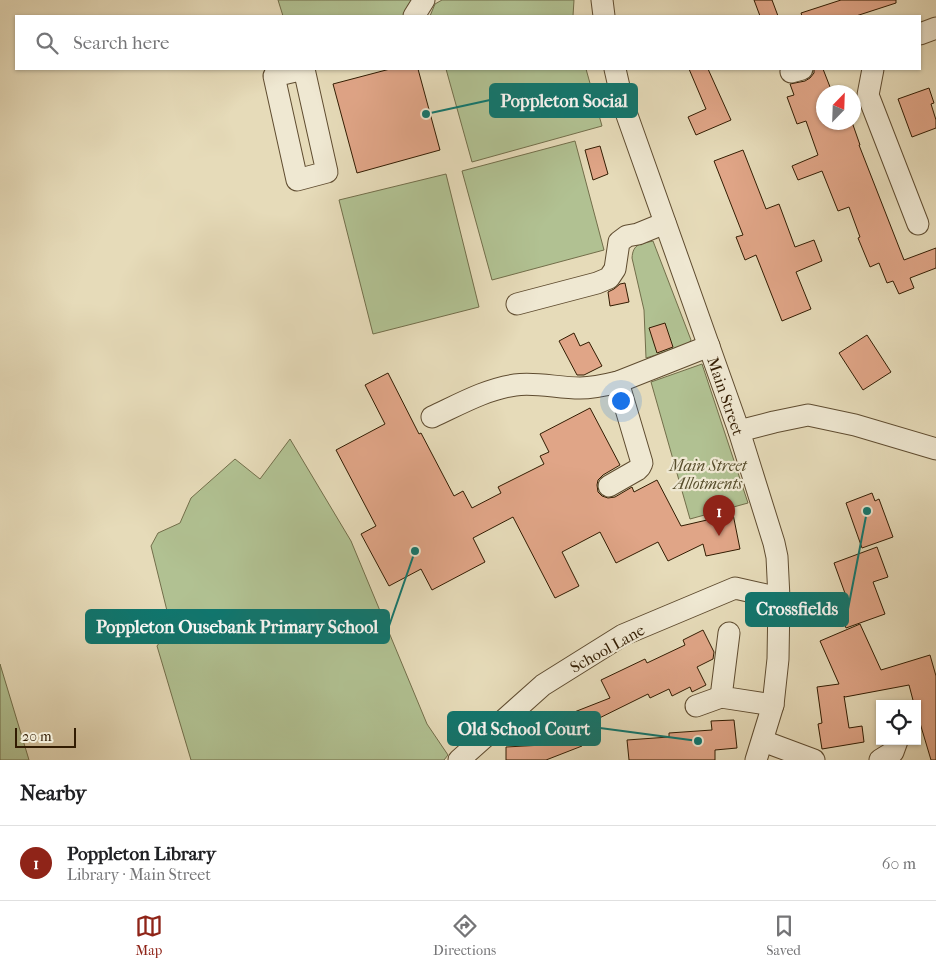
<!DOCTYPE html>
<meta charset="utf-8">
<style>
:root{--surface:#fff;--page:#f2f2f2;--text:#202124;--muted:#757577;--line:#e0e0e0;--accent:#8f2418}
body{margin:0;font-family:"IM FELL French Canon",serif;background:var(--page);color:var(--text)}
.controls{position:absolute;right:15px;bottom:15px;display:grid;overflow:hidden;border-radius:0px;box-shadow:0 1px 4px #0004}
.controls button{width:45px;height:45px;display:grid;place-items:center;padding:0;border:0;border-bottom:1px solid var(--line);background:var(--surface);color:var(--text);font:25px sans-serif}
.compass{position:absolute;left:816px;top:85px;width:45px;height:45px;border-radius:50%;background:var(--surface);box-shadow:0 1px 4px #0004;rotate:23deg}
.scale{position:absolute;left:15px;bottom:12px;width:61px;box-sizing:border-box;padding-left:5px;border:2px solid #321c02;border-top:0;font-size:14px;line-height:18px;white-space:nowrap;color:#321c02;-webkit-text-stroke:4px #efe8d2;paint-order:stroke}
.you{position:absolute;left:620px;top:400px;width:18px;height:18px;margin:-12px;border:4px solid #fff;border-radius:50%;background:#1a73e8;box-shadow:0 0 0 8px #1a73e833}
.badge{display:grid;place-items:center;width:32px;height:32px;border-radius:50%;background:var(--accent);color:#fff;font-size:16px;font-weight:700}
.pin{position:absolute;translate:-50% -41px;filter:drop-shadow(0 1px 2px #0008)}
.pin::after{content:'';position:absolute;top:26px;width:18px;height:15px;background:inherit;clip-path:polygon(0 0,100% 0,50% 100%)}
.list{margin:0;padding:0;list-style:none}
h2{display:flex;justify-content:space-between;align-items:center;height:65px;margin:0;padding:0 20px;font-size:21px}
h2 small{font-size:16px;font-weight:400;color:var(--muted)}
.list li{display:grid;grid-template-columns:32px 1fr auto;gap:15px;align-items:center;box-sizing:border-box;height:75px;padding:0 20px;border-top:1px solid var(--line)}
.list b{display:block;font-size:19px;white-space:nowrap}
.list p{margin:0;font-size:16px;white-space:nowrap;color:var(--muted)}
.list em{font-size:16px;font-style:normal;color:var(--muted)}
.icon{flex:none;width:28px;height:28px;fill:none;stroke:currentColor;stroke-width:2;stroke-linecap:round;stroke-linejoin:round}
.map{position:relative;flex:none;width:936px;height:760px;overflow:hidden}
.search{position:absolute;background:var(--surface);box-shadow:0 1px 4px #0004;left:15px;right:15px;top:15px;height:55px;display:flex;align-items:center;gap:12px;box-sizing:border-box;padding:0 18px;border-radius:0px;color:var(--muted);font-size:19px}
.sheet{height:140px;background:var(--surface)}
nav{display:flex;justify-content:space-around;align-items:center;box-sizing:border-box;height:70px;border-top:1px solid var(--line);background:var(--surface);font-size:14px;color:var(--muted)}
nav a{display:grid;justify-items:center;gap:2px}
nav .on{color:var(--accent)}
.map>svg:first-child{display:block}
.green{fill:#b1c192;stroke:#726e4a}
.building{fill:#e0a587;stroke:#321c02}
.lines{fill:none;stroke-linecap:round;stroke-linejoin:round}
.minor-casing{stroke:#5f4c30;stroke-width:23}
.minor{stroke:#efe8d2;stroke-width:21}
.labels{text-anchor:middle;stroke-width:4.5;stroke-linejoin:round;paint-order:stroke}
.street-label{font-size:16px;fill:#321c02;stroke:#efe8d2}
.park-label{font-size:16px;font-style:italic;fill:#584e2d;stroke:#efe8d2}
.leader{fill:none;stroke:#0f766e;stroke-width:2}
.callout-dot{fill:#0f766e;stroke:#efe8d2;stroke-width:2}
.callout{fill:#0f766e;stroke:#0f766e;stroke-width:2}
.callout-label{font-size:18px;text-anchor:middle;font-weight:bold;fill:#fff}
</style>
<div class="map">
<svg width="936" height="760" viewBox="0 0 936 760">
<rect width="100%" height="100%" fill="#e6dbb9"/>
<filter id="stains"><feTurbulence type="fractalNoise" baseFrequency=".004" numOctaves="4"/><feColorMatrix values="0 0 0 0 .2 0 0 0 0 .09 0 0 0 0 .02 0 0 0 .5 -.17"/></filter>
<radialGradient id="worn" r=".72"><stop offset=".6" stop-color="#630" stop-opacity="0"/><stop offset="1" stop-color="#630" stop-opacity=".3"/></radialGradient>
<g class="green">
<path d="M 278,0 L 414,0 L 406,16 L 283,16 Z"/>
<path d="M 442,0 L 574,0 L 573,16 L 430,16 L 435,4 Z"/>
<path d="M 446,69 L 586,69 L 602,126 L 472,162 Z"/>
<path d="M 575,141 L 604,250 L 492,280 L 462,171 Z"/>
<path d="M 446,174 L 479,307 L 373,334 L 339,200 Z"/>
<path d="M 653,241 L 691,340 L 688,345 L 646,358 L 644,310 L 632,258 C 633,243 641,244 653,241 Z"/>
<path d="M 702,364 L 748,503 L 690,519 L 651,382 Z"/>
<path d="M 290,439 L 351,541 L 427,724 L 448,755 L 444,760 L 191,760 L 157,646 L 171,627 L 151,546 L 158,533 L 180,523 L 191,498 L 235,459 L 260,479 Z"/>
<path d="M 0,664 L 29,760 L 0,760 Z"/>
</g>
<g class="building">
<path d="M 754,0 L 772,0 L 778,16 L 760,16 Z"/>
<path d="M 841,0 L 896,0 L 896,3 L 856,16 L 802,16 L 801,13 Z"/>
<path d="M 390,69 L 418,69 L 440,150 L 357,173 L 333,84 Z"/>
<path d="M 689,69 L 708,69 L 731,120 L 696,135 L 688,117 L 706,109 Z"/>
<path d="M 814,69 L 823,69 L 832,92 L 824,92 L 824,122 L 852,122 L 860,145 L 859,145 L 904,260 L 936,248 L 936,268 L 910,278 L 914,288 L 899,294 L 893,281 L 887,283 L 879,263 L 870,267 L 858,238 L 860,237 L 849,207 L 838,211 L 822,171 L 798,180 L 792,166 L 818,155 L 806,121 L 797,124 L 787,97 L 794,95 L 790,84 L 805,81 L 810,78 L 814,73 Z"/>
<path d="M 929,88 L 934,103 L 931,104 L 936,120 L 936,128 L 912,137 L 898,99 Z"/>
<path d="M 600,146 L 608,174 L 593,180 L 585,150 Z"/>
<path d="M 743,150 L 766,209 L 779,204 L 795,247 L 814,240 L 822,261 L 796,272 L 811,309 L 782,321 L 756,255 L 745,260 L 736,237 L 743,235 L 714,161 Z"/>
<path d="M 625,283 L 629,302 L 610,306 L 608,292 L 614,289 L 620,284 Z"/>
<path d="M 665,323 L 673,347 L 657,353 L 649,328 Z"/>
<path d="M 574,333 L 580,346 L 589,342 L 602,366 L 584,375 L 577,375 L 559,341 Z"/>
<path d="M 867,335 L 891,372 L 863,390 L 839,353 Z"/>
<path d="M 388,373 L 419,434 L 421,433 L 454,496 L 463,491 L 472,508 L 501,493 L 498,487 L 544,464 L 540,456 L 549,452 L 540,434 L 590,408 L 620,465 L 603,475 L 598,480 L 597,485 L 598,492 L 602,496 L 608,498 L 615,497 L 632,487 L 634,492 L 657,480 L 681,526 L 733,514 L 740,549 L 706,556 L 703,544 L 668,561 L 658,542 L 616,563 L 600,532 L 562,552 L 579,586 L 555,598 L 513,517 L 473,538 L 485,562 L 432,590 L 421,569 L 389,586 L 361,534 L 376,526 L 336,450 L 385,424 L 365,385 Z"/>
<path d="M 872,493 L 875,501 L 879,499 L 893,537 L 862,548 L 846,503 Z"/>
<path d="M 877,547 L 888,577 L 873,582 L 885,614 L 846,628 L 836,599 L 846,596 L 834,563 Z"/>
<path d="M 860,624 L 881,670 L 930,655 L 936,676 L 936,760 L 931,760 L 917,713 L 917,704 L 914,704 L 909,685 L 845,697 L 844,696 L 849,728 L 862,726 L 864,742 L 822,749 L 818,724 L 822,723 L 817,687 L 839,684 L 820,641 Z"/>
<path d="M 703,630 L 714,652 L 713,659 L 697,667 L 706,685 L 692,692 L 690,687 L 672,696 L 669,689 L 650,698 L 648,694 L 565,735 L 559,718 L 610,698 L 601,680 L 645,659 L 647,663 L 685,645 L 683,640 Z"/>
<path d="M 734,720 L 737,748 L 715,750 L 715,760 L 629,760 L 627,740 L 669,737 L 669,733 L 712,730 L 711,721 Z"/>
<path d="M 581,743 L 582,746 L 546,760 L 506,760 L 506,747 Z"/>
</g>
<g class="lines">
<g class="minor-casing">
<g id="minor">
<path d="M 602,0 L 604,16"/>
<path d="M 414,16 L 424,0"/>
<path d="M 920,34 L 936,28"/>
<path d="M 304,69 L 327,172 L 297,180 L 274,76 Z"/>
<path d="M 615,69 L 623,104 L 739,431 L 774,543 L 777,557 L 779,598 L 778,659 L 773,705 L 756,760"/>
<path d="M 873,69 L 868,95 L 918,224"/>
<path d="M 791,72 L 802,69"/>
<path d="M 517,304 L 597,283 L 609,278 L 615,269 L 619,242 L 627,236 L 638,234 L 665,223"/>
<path d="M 432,417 C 458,405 486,389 515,385 C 536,382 558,388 580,388 C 593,388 606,385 618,382 L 709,346"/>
<path d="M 739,431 L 774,422 L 808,415 L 855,425 L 936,449"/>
<path d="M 609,486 L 637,470 L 640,467 L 642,463 L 618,382"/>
<path d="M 729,633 L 721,697 L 773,705"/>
<path d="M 696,706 L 721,697"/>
<path d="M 763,741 L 814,760"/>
<path d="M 459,760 L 543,685 L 623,635 L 735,588 L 779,598"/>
<path d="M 880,760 L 893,752 L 897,741"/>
</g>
</g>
<use href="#minor" class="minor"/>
</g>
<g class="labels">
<g class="street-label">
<text transform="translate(726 396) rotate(71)" y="6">Main Street</text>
<text transform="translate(607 648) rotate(-29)" y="6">School Lane</text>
</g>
<g class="park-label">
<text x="708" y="471">Main Street<tspan x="708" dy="18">Allotments</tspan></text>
</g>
</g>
<path class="leader" d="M426 114L490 100M867 511L848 609M415 551L389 626M698 741L600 728"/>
<g class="callout-dot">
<circle cx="426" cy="114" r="5"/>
<circle cx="867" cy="511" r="5"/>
<circle cx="415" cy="551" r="5"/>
<circle cx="698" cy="741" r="5"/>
</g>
<g class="callout">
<rect x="490" y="84" width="147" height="33" rx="5"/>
<rect x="746" y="593" width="102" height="33" rx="5"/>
<rect x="86" y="610" width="303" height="33" rx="5"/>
<rect x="448" y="712" width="152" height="33" rx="5"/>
</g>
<g class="callout-label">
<text x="564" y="107">Poppleton Social</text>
<text x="797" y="615">Crossfields</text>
<text x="237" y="633">Poppleton Ousebank Primary School</text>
<text x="524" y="735">Old School Court</text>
</g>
<rect width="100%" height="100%" filter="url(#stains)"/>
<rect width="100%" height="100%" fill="url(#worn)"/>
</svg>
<div class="controls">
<button><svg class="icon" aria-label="locate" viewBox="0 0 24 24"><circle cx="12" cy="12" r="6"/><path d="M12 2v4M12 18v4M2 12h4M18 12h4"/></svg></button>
</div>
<svg class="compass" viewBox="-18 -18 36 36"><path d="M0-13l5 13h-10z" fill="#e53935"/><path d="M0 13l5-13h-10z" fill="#757577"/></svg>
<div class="scale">20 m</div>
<div class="you"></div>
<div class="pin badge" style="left:719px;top:536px">1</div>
<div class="search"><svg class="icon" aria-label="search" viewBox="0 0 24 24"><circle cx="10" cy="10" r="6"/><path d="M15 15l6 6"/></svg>Search here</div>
</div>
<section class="sheet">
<h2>Nearby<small></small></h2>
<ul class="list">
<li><span class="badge">1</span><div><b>Poppleton Library</b><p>Library · Main Street</p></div><em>60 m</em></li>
</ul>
</section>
<nav>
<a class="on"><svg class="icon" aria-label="map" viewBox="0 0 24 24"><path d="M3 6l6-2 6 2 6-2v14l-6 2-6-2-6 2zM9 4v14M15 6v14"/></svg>Map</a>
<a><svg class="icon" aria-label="directions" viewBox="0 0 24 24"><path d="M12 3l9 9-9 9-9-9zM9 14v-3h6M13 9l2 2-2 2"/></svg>Directions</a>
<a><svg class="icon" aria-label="saved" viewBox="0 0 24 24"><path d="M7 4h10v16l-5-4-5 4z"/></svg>Saved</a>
</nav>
